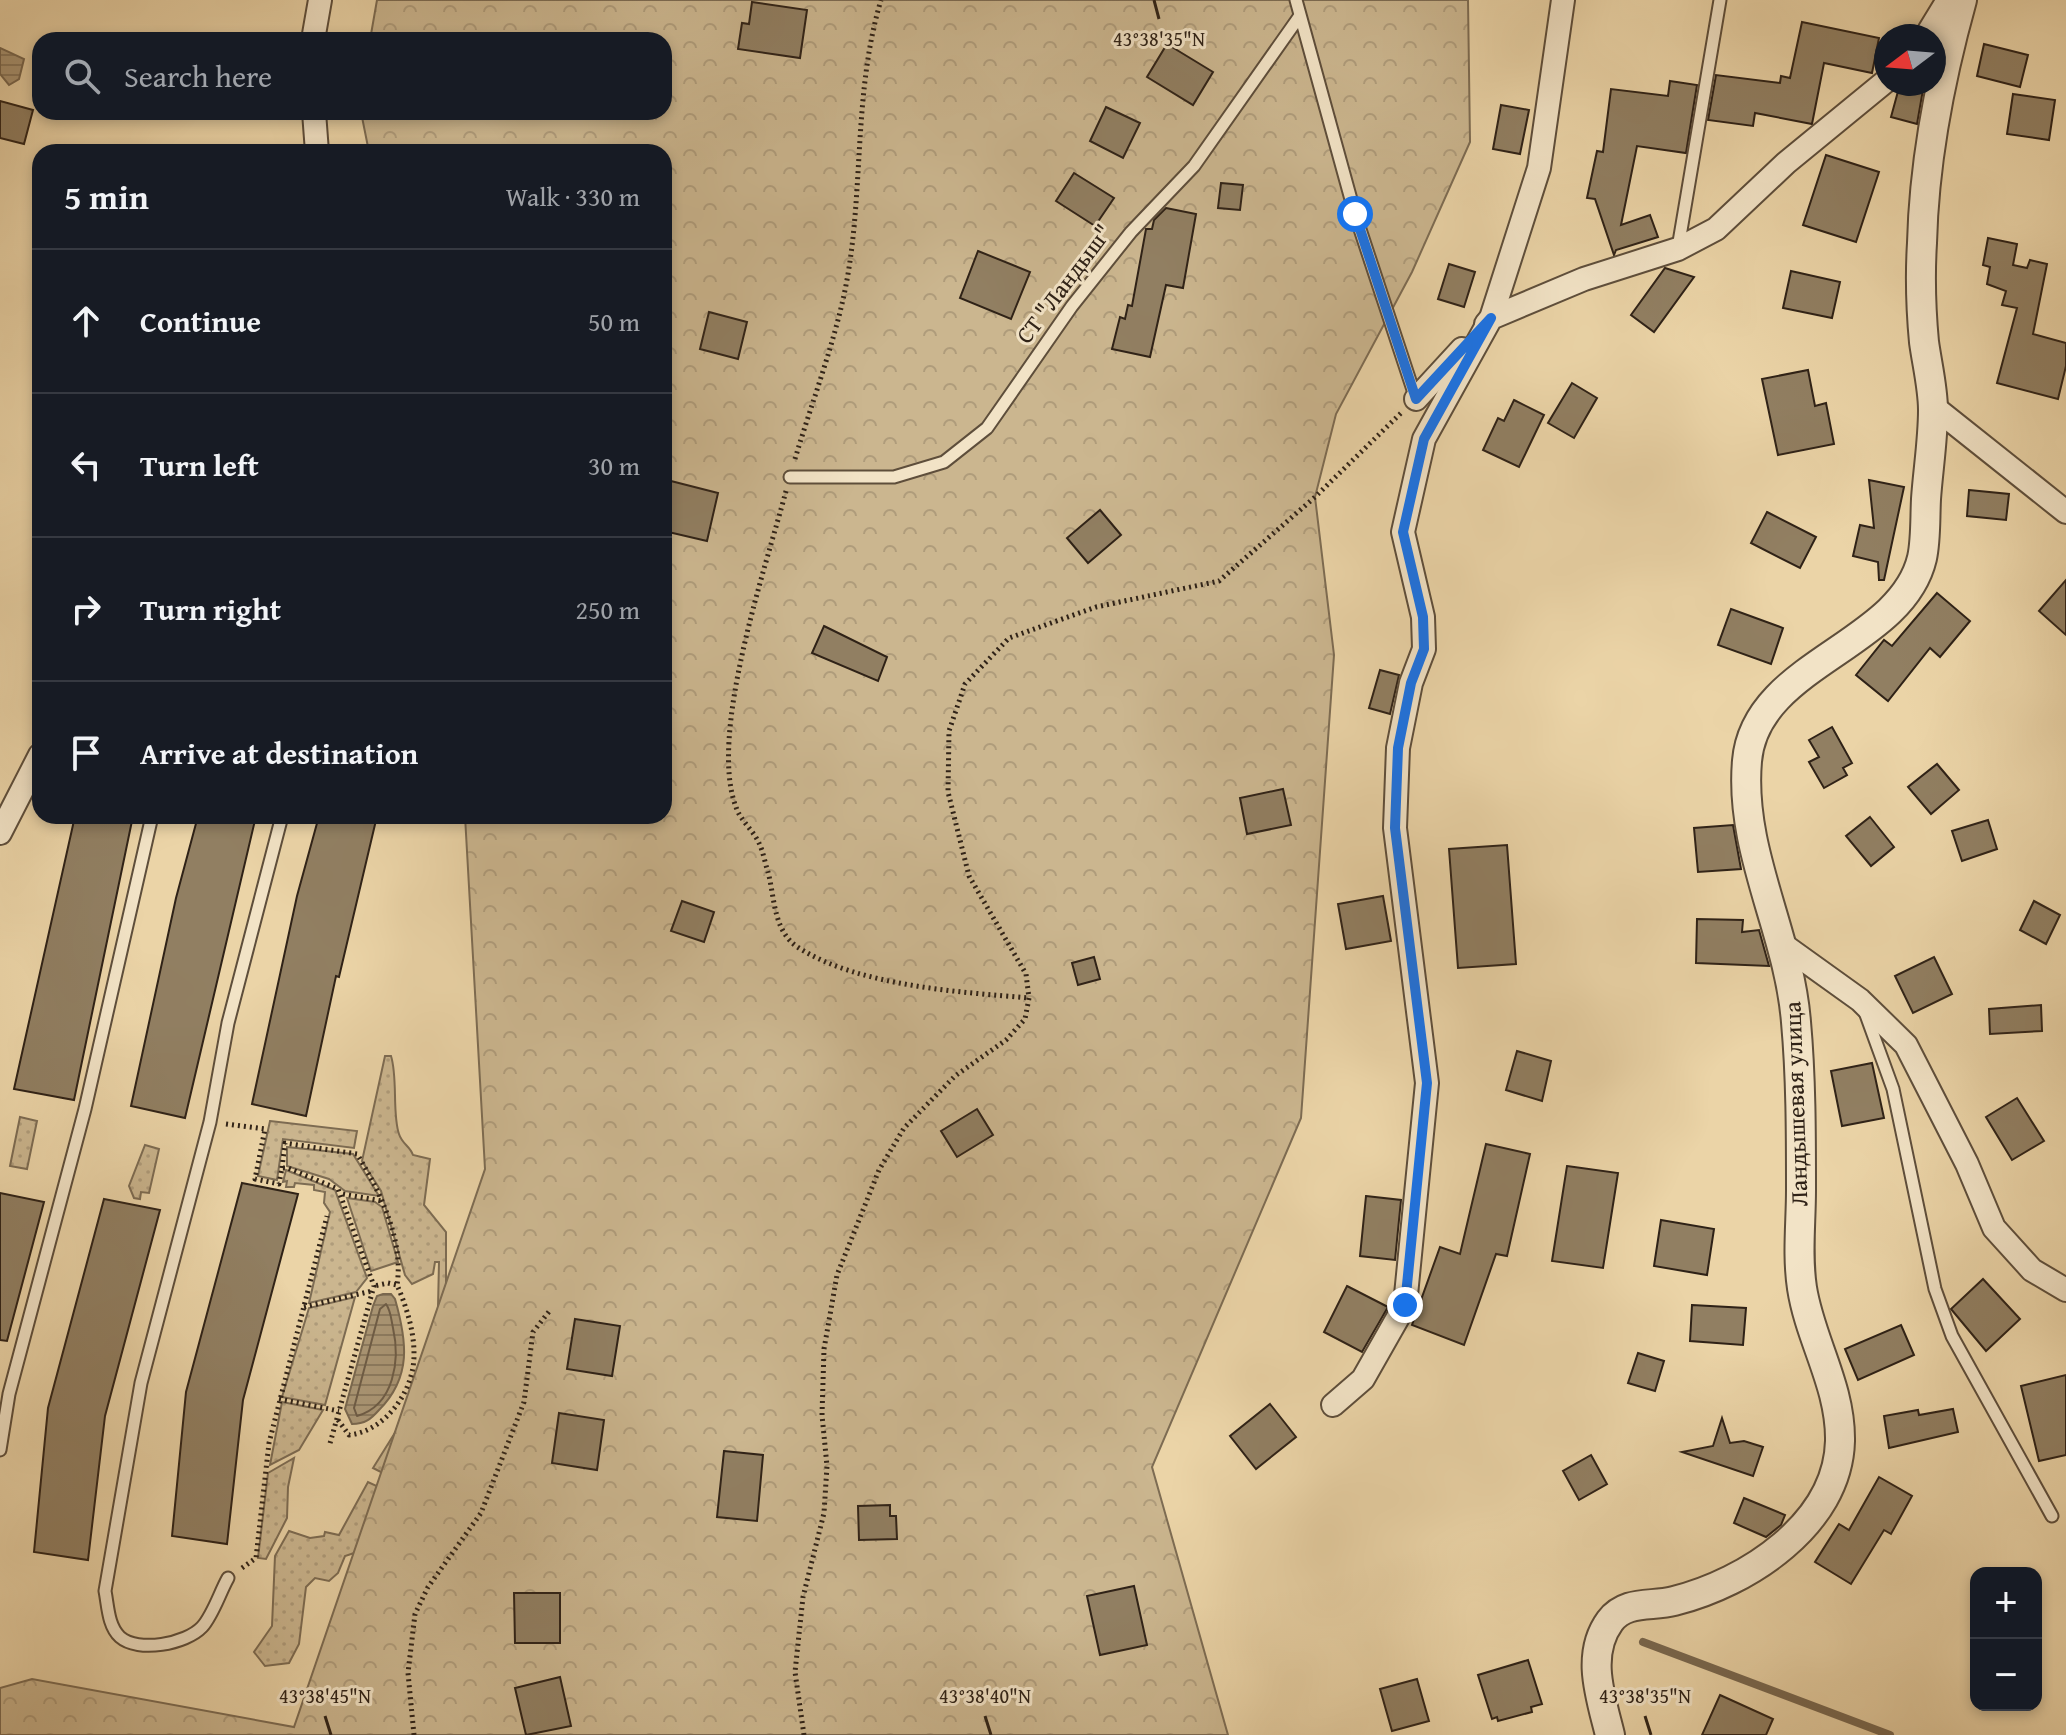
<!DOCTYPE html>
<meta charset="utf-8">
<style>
:root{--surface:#171b24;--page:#242831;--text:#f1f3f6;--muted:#9ea1a6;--line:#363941}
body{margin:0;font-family:"Gentium Book Plus",serif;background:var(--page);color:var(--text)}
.controls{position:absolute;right:24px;bottom:24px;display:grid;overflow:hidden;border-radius:16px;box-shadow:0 4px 12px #0003}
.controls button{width:72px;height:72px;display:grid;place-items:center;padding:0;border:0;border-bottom:2px solid var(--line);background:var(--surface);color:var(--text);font:40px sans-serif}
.compass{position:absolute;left:1874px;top:24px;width:72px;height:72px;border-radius:50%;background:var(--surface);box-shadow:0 4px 12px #0003;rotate:254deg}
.stop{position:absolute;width:24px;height:24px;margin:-18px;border:6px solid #1a73e8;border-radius:50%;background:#fff}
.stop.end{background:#1a73e8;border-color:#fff;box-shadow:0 2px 8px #0008}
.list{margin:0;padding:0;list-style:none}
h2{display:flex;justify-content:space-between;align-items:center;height:104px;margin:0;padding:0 32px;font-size:34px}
h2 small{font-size:26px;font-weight:400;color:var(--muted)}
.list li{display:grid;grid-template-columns:52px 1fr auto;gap:24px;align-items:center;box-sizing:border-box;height:144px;padding:0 32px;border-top:2px solid var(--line)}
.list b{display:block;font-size:30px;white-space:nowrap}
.list em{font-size:26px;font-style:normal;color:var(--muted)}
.icon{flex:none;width:44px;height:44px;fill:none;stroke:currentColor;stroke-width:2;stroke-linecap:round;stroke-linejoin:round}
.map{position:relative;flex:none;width:2066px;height:1735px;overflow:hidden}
.search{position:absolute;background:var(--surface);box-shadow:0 4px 12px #0003;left:32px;top:32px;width:640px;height:88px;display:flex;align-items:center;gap:20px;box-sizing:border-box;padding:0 28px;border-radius:24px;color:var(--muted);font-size:30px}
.panel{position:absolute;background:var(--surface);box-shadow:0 4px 12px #0003;left:32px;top:144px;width:640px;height:680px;border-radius:24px}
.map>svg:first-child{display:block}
.grass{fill:url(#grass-dots);stroke:#7d6c53;stroke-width:2}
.forest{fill:url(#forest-crowns);stroke:#7d6c53;stroke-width:2}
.water{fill:url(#water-rules);stroke:#796850;stroke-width:2}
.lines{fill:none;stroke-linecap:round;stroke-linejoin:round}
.shore{stroke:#6d5c46;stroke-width:2}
.stream{stroke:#796850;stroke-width:8}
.building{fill:#917f62;stroke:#2f2217;stroke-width:2}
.service-casing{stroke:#5e4e3b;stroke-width:15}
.minor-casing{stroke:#5e4e3b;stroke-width:26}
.tertiary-casing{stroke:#5e4e3b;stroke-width:32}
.path{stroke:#2f2217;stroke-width:5;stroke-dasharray:2 4;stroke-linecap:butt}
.service{stroke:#f2e3c6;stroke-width:11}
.minor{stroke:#f2e3c6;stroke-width:22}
.tertiary{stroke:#f2e3c6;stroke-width:28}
.route{stroke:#1a73e8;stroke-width:10}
.ticks{fill:none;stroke:#2f2217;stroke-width:3}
.labels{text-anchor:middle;stroke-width:6;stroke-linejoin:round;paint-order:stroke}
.street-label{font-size:24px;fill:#2f2217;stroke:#f2e3c6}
.ticks-label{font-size:20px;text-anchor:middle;fill:#2f2217;stroke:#f2e3c6;stroke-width:6;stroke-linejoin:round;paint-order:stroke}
</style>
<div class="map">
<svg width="2066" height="1735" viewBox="0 0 2066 1735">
<defs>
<pattern id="grass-dots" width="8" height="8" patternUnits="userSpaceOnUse" patternTransform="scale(2)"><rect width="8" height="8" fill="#cbb68f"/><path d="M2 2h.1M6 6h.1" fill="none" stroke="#af9c7b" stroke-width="1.8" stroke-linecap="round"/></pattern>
<pattern id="forest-crowns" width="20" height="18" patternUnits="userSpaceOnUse" patternTransform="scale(2)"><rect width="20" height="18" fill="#cbb68f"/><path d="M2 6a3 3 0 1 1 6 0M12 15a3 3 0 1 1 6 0" fill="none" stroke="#af9c7b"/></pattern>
<pattern id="water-rules" width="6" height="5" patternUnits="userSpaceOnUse" patternTransform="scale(2)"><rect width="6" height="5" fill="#ab9776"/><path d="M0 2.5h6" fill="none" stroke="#8c7b60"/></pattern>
</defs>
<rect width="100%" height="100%" fill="#ebd4a7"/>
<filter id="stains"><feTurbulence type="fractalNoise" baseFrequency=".0025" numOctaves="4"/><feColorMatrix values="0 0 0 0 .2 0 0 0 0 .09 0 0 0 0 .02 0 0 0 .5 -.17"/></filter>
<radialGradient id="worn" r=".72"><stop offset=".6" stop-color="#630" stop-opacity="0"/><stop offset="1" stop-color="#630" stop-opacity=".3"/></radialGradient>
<g class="grass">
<path d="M 385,1056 L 391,1056 C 398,1078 392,1114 399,1134 C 402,1144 410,1146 413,1155 L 430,1159 L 424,1205 L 446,1232 L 446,1327 L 455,1342 L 461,1371 L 452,1399 L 432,1418 L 399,1496 L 378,1535 L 360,1551 L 345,1556 L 338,1573 L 329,1581 L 315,1578 L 306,1587 L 299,1644 L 289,1663 L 265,1666 L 254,1652 L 272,1626 L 275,1556 L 289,1531 L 310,1538 L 324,1536 L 325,1532 L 339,1535 L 368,1482 L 385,1490 L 391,1477 L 373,1468 L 424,1386 L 437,1353 L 439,1262 L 435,1262 L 433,1274 L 412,1284 L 405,1275 L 381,1191 L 362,1161 Z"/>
<path d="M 20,1117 L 37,1121 L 27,1169 L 10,1166 Z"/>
<path d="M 270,1121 L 357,1131 L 354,1148 L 283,1139 L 277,1180 L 258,1176 Z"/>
<path d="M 145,1145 L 159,1149 L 149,1193 L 141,1192 L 140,1199 L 134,1198 L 129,1186 Z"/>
<path d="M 287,1147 L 353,1154 L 379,1196 L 345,1191 L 329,1179 L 287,1166 Z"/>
<path d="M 286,1170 L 335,1190 L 367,1278 L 356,1292 L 309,1303 L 330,1212 L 324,1203 L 325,1192 L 314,1190 L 314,1185 L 295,1183 L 294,1187 L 286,1187 L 287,1181 L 283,1182 Z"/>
<path d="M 347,1198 L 375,1202 L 382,1207 L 398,1262 L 371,1271 Z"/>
<path d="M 355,1297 L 325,1405 L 282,1397 L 309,1308 Z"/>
<path d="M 282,1402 L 323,1410 L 299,1450 L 270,1465 Z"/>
<path d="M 294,1458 L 288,1487 L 287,1518 L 266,1559 L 258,1558 L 268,1473 Z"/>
</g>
<path class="forest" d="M 377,0 L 1468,0 L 1470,142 L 1412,272 L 1336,414 L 1315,497 L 1334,655 L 1301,1118 L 1152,1467 L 1228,1735 L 0,1735 L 0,1688 L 32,1679 L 294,1727 L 485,1169 L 465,816 L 664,816 L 664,152 L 369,152 L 361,112 L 664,112 L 664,40 L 370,40 Z"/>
<g class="water">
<path d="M 0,48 L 24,59 L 19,79 L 9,85 L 0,74 Z"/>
<path d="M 383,1294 L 391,1294 L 395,1299 C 407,1341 412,1377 379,1410 C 371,1419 365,1424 352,1424 L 345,1409 L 373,1306 L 377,1296 Z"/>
</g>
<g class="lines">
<path class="shore" d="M 386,1304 C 391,1311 391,1319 393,1328 C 400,1359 395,1405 357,1416 L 354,1408 L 380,1309 Z"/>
<path class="stream" d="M 1643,1642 L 1890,1735"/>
</g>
<g class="building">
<path d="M 752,2 L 807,10 L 800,58 L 738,49 L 742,23 L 749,24 Z"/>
<path d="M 1802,22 L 1879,38 L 1872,73 L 1824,63 L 1812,124 L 1755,113 L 1753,126 L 1708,120 L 1716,75 L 1780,83 L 1781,76 L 1790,78 Z"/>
<path d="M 1167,44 L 1213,72 L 1193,105 L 1147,77 Z"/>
<path d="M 1984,44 L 2028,55 L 2020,87 L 1977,76 Z"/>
<path d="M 1670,81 L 1697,85 L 1686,153 L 1637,146 L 1621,225 L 1650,215 L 1658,237 L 1616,250 L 1614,255 L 1595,199 L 1587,198 L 1597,151 L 1603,152 L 1611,89 L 1668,96 Z"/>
<path d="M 1900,84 L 1924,84 L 1917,124 L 1891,117 Z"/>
<path d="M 2013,94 L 2055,100 L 2049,140 L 2007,134 Z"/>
<path d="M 0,101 L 33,110 L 24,144 L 0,138 Z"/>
<path d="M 1501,105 L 1529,110 L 1520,154 L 1493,149 Z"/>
<path d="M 1106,107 L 1140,123 L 1123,158 L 1090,141 Z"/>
<path d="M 1826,155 L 1879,172 L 1856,242 L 1803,225 Z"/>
<path d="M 1074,173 L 1114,198 L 1095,226 L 1056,201 Z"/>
<path d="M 1221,183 L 1243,185 L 1240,210 L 1218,208 Z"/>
<path d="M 1166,208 L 1196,214 L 1183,288 L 1166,285 L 1150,357 L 1112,349 L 1120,317 L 1125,319 L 1128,305 L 1132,306 L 1146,229 L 1152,229 L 1154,220 Z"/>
<path d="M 1988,238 L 2017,244 L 2013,265 L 2027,268 L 2030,260 L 2047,264 L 2033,334 L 2066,343 L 2066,366 L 2058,399 L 1997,383 L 2017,308 L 2002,305 L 2006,291 L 1987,284 L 1990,267 L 1983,265 Z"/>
<path d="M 978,251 L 1030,272 L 1011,319 L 960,298 Z"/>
<path d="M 1449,264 L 1475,272 L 1464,307 L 1438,299 Z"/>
<path d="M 1665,268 L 1694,277 L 1654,332 L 1631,315 Z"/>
<path d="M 1791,271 L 1840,282 L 1832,318 L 1783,308 Z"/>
<path d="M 709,312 L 747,322 L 738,359 L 700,349 Z"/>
<path d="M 1808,370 L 1815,406 L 1826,403 L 1834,444 L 1778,455 L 1762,379 Z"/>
<path d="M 1572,383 L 1597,398 L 1574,438 L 1548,423 Z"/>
<path d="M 1514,400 L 1544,415 L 1519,467 L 1483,450 L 1498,418 L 1504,421 Z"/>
<path d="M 667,480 L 718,493 L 707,541 L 664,531 Z"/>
<path d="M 1869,480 L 1904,487 L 1884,580 L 1879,580 L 1878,562 L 1853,556 L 1860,525 L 1874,528 Z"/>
<path d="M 1969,490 L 2009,494 L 2006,520 L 1967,516 Z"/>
<path d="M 1100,510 L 1121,535 L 1088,563 L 1067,538 Z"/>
<path d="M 1767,512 L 1816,537 L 1800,568 L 1751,543 Z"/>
<path d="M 2066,580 L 2066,635 L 2039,611 Z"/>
<path d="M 1937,593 L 1970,621 L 1940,657 L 1930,648 L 1888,701 L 1856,675 L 1884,640 L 1892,646 Z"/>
<path d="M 1731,609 L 1783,628 L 1771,664 L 1718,645 Z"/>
<path d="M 824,626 L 887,657 L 878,681 L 812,653 Z"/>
<path d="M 1380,670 L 1399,675 L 1390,714 L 1369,708 Z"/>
<path d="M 1832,727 L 1852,763 L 1843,768 L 1847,775 L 1824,788 L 1809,762 L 1819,757 L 1809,740 Z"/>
<path d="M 1937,764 L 1959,790 L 1931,814 L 1908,787 Z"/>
<path d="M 1283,789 L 1291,825 L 1247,834 L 1240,798 Z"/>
<path d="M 75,816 L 133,816 L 74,1100 L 14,1089 Z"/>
<path d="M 198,816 L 256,816 L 185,1118 L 131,1106 L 176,898 Z"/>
<path d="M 319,816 L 377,816 L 339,977 L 336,976 L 306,1116 L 252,1104 L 297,896 Z"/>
<path d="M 1870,817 L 1894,847 L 1871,866 L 1846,836 Z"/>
<path d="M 1988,820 L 1997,849 L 1962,861 L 1952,831 Z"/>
<path d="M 1733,825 L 1741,869 L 1698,872 L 1694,828 Z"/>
<path d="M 1507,845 L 1516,964 L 1458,968 L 1449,849 Z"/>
<path d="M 1383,896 L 1391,941 L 1346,949 L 1338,904 Z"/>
<path d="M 682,901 L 714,912 L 704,942 L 671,931 Z"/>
<path d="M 2034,901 L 2060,915 L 2046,944 L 2020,930 Z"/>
<path d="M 1697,919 L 1743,920 L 1742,932 L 1759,930 L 1769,966 L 1696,963 Z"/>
<path d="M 1094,957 L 1100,979 L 1078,985 L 1072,963 Z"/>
<path d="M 1934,957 L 1952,994 L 1913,1013 L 1895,976 Z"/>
<path d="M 2041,1005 L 2042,1031 L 1990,1034 L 1989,1009 Z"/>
<path d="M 1517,1051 L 1551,1061 L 1542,1101 L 1506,1090 Z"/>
<path d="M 1872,1063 L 1884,1118 L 1842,1126 L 1831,1071 Z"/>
<path d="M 2017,1098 L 2044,1141 L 2012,1160 L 1986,1117 Z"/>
<path d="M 977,1109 L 993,1135 L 957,1157 L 941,1131 Z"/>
<path d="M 1486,1144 L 1530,1154 L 1507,1256 L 1496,1254 L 1464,1345 L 1412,1325 L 1440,1247 L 1460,1254 Z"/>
<path d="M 1567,1166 L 1618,1173 L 1603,1268 L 1552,1261 Z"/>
<path d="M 242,1183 L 298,1194 L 243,1400 L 227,1544 L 172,1536 L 186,1392 Z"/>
<path d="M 0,1193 L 44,1202 L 7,1341 L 0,1340 Z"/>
<path d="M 1366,1196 L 1401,1200 L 1395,1260 L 1360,1256 Z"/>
<path d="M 104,1199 L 160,1210 L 105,1416 L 88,1560 L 34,1552 L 48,1408 Z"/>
<path d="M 1661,1220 L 1714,1229 L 1707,1275 L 1654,1266 Z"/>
<path d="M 1983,1279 L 2020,1319 L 1986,1351 L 1951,1309 Z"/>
<path d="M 1347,1286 L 1388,1307 L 1362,1352 L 1324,1332 Z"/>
<path d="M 1692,1305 L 1746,1308 L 1743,1345 L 1690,1341 Z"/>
<path d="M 575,1319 L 620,1326 L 612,1376 L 567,1369 Z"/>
<path d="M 1901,1325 L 1914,1355 L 1858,1380 L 1845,1349 Z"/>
<path d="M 1638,1353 L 1664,1361 L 1655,1391 L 1628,1383 Z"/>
<path d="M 2066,1375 L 2066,1455 L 2039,1461 L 2021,1386 Z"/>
<path d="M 1270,1404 L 1296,1437 L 1256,1469 L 1230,1436 Z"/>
<path d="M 1953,1409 L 1958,1432 L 1889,1448 L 1884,1416 L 1918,1410 L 1919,1415 Z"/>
<path d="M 559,1413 L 604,1420 L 597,1470 L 552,1463 Z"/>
<path d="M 1722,1418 L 1730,1443 L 1744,1441 L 1763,1447 L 1753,1476 L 1682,1452 L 1713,1446 Z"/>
<path d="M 724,1451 L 763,1455 L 757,1521 L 717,1517 Z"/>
<path d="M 1591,1455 L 1607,1484 L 1579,1500 L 1563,1471 Z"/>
<path d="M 1879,1477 L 1912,1496 L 1891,1534 L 1884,1530 L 1851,1584 L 1815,1562 L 1839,1524 L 1849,1530 Z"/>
<path d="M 1744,1498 L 1785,1515 L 1781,1525 L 1766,1537 L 1734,1523 Z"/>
<path d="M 890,1505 L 890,1516 L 896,1516 L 897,1539 L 859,1540 L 858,1506 Z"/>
<path d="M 1134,1586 L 1147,1645 L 1100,1655 L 1087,1596 Z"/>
<path d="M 514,1593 L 560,1593 L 560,1643 L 515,1643 Z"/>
<path d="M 1528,1660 L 1542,1704 L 1531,1707 L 1532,1712 L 1498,1721 L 1497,1717 L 1492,1719 L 1478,1675 Z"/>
<path d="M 560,1677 L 571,1726 L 526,1735 L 515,1688 Z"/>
<path d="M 1417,1679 L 1429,1721 L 1392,1731 L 1380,1689 Z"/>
<path d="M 1720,1695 L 1773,1719 L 1766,1735 L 1702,1735 Z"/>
</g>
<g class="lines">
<g class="service-casing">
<g id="service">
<path d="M 1296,0 L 1355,214 L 1416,399"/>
<path d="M 1678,248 L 1720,0"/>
<path d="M 790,477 L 894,477 L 944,462 L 987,428 L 1072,306 L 1131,232 L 1194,166 L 1299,17"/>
<path d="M 1865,1012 L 1893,1089 L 1935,1289 L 1952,1336 L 2052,1516"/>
<path d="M 0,1450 L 9,1394 L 85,1109 L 152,816"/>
<path d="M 228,1578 C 220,1592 213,1615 202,1627 C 186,1644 138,1653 120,1637 C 108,1626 108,1606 105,1591 L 141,1383 L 210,1122 L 228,1023 L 282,816"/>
</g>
</g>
<g class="minor-casing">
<g id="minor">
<path d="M 1926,36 L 1948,0"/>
<path d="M 313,40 L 320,0"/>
<path d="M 314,112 L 317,152"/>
<path d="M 1486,324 L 1491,318 L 1539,168 L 1563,0"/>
<path d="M 1416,399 L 1462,349"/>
<path d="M 1934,407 L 2066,512"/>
<path d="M 0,833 L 40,755"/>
<path d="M 1782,944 L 1860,1000 L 1906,1045 L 1967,1164 L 1994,1228 L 2032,1270 L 2066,1290"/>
<path d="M 1333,1405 L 1363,1379 L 1405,1305 L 1427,1083 L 1395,828 L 1398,748 L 1411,683 L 1424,649 L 1423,617 L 1403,532 L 1424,439 L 1491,318 L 1584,279 L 1678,249 L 1716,229 L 1786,163 L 1886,81"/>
</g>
</g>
<g class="tertiary-casing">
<path id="tertiary" d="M 1610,1735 C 1601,1698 1585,1655 1610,1621 C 1626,1600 1651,1607 1674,1601 C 1747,1583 1838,1524 1840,1441 C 1841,1386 1810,1340 1802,1288 C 1797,1255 1801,1223 1801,1190 C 1801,1134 1801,1077 1796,1022 C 1789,932 1739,852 1747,761 C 1755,663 1901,647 1922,558 C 1926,540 1925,518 1926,499 C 1928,470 1933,440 1933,410 C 1933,388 1927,364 1924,342 C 1921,310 1920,275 1922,243 C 1924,161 1940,79 1962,0"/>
</g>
<g class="path">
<path d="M 795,459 C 811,405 832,350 844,295 C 865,197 852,97 881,0"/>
<path d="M 786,491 C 766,567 708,735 736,807 C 740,820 753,830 759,843 C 763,851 765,863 768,872 C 775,898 773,932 799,948 C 859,986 959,992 1029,998"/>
<path d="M 226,1124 L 265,1129 L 255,1179 L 279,1184 L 282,1168 L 288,1168 L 338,1189 L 374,1286 L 329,1447"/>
<path d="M 282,1168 L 285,1143 L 357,1154 C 380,1192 404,1240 397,1285"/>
<path d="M 343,1194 L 382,1201"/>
<path d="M 304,1307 L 372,1291"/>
<path d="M 279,1399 L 339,1411"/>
<path d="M 338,1420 L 349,1435 C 386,1431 415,1390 414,1353 C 414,1331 406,1305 397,1285 L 388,1283 L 374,1286"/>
<path d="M 242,1568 L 256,1558 L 269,1443 L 327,1216"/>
<path d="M 414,1735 L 408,1673 L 415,1614 L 428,1587 L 481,1513 L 524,1402 L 533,1332 L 551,1309"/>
<path d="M 804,1735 L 795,1672 L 803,1597 L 824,1513 L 827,1466 L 822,1415 L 824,1349 L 837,1275 L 879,1170 L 904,1128 L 955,1076 L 1006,1040 L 1025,1019 L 1029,998 L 1026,974 L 969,876 L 948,792 L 949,731 L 965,684 L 1009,638 L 1096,607 L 1219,581 L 1315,497 L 1401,413"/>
</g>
<use href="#service" class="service"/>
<use href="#minor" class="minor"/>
<use href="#tertiary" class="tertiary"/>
</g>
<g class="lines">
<path class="route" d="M 1355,214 L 1416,399 L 1491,318 L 1424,439 L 1403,532 L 1423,617 L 1424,649 L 1411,683 L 1398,748 L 1395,828 L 1427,1083 L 1405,1305"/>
</g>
<path class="ticks" d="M 1154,0 L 1159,19M 325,1716 L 331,1735M 985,1716 L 991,1735M 1645,1716 L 1651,1735"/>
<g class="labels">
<g class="street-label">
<text transform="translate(1064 284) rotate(-53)" y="8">СТ "Ландыш"</text>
<text transform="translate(1796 1104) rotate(-92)" y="8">Ландышевая улица</text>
</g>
</g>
<g class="ticks-label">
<text x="1159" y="46">43°38'35"N</text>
<text x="325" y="1703">43°38'45"N</text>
<text x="985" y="1703">43°38'40"N</text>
<text x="1645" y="1703">43°38'35"N</text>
</g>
<rect width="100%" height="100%" filter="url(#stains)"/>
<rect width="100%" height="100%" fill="url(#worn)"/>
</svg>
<div class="controls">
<button>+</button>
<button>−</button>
</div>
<svg class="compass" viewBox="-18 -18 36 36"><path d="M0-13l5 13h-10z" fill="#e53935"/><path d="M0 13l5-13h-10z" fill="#9ea1a6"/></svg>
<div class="stop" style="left:1355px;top:214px"></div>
<div class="stop end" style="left:1405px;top:1305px"></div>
<div class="search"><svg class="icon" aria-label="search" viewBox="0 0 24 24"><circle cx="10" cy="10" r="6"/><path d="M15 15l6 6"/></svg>Search here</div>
<section class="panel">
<h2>5 min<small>Walk · 330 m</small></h2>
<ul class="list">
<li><svg class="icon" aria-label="ahead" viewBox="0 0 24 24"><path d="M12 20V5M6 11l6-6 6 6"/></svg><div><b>Continue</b></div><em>50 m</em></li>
<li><svg class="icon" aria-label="left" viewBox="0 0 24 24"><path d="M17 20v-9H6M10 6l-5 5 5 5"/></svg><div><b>Turn left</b></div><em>30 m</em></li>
<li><svg class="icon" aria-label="right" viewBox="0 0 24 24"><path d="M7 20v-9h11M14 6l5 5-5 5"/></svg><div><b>Turn right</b></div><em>250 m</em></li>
<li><svg class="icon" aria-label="arrive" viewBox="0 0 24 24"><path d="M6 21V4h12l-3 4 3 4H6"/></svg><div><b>Arrive at destination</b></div></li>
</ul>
</section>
</div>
